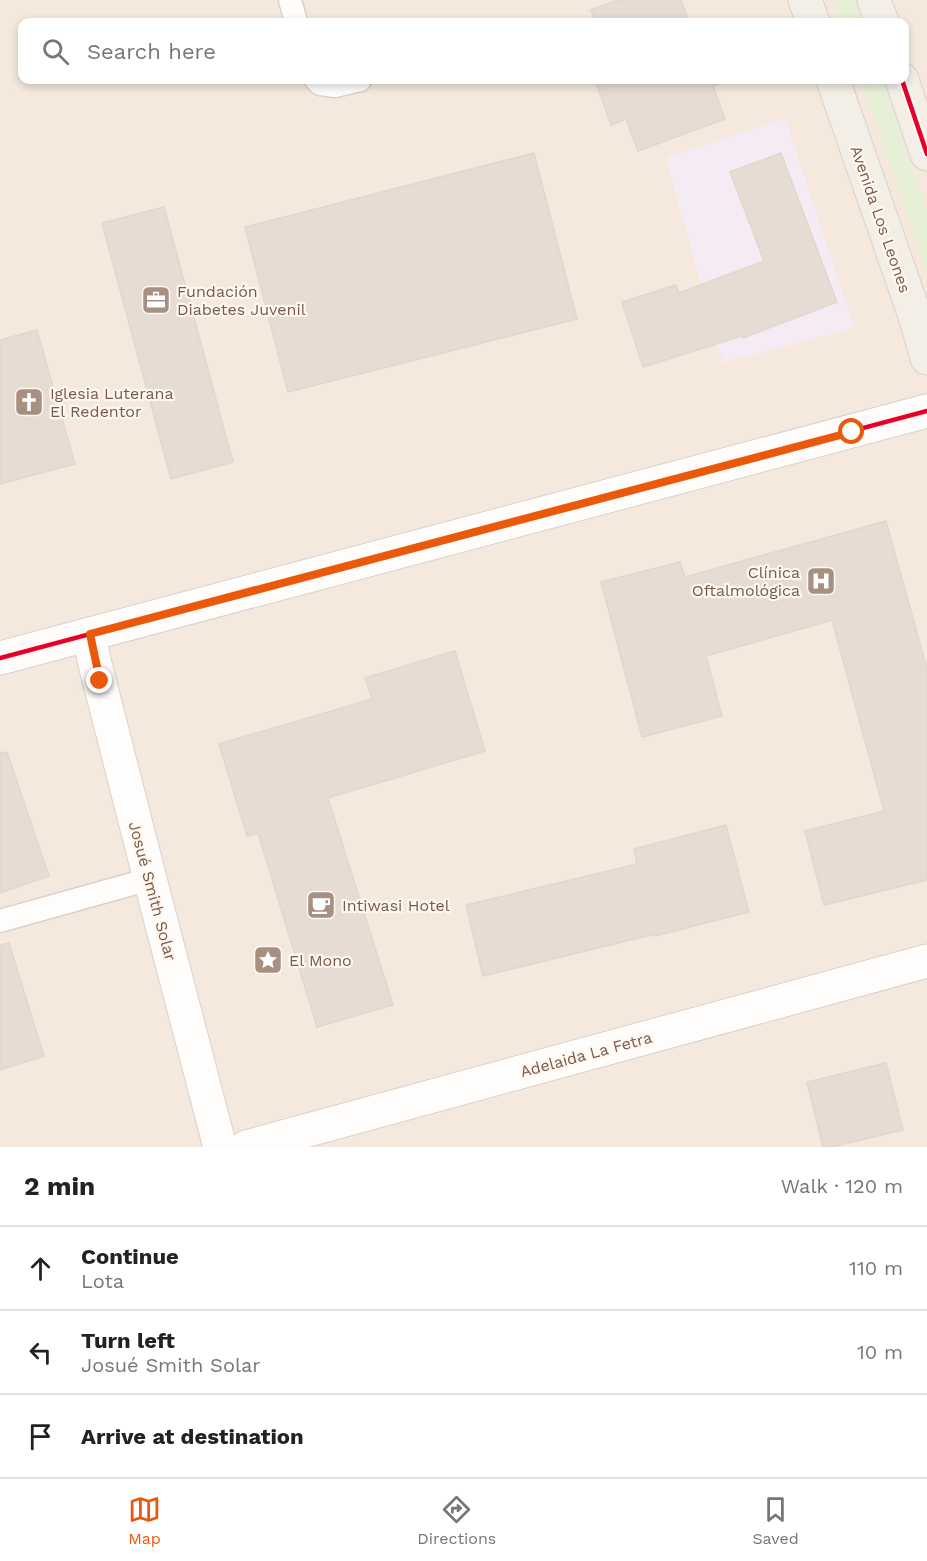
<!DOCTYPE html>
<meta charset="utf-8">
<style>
:root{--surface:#fff;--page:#f6f6f6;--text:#222;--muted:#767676;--line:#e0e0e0;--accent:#ea580c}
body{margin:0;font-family:"Work Sans",sans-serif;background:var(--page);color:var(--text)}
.stop{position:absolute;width:18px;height:18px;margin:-14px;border:4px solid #ea580c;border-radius:50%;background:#fff}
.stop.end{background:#ea580c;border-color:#fff;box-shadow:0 2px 6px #0008}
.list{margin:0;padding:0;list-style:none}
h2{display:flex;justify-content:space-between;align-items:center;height:78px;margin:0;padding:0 24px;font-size:26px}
h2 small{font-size:20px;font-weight:400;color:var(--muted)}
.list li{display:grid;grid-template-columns:39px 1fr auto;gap:18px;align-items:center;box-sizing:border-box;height:84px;padding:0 24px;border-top:2px solid var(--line)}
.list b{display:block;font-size:22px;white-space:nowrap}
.list p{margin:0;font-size:20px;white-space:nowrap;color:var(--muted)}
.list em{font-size:20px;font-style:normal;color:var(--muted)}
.icon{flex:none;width:33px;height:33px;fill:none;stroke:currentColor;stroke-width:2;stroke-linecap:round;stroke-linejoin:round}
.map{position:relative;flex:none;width:927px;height:1147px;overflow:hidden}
.search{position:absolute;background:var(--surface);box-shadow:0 3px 9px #0003;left:18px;right:18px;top:18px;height:66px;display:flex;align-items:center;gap:15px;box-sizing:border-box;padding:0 21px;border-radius:12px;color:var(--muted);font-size:22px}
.sheet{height:330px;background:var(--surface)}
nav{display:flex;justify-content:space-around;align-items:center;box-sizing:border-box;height:84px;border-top:2px solid var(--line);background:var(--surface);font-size:16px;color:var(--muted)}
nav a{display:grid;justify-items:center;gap:3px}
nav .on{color:var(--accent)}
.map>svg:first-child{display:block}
.residential{fill:#f5e9dd;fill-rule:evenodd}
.education{fill:#f5ebf5}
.green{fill:#e6f0d7}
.building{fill:#e6dcd3;stroke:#e2d6ce;stroke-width:1.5}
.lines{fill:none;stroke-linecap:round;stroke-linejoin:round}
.service-casing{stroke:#d9d1cb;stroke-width:25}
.minor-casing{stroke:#d9d1cb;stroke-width:35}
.tertiary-casing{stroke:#d9d1cb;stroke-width:35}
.primary-casing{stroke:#dad0ca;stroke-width:35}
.service{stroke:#fefdfc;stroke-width:22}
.minor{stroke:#fefdfc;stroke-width:33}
.tertiary{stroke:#fefdfc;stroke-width:33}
.primary{stroke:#f3eee6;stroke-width:33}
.bus-1-casing{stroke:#fff8f0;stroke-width:9}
.bus-1{stroke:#e4002b;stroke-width:4.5}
.route{stroke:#ea580c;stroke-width:8}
.labels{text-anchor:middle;stroke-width:4.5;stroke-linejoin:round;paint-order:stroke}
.street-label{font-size:16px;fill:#7b5949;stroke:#fff8f0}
.poi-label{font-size:16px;fill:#7b5949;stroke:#fff8f0;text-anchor:start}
</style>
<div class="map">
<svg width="927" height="1147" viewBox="0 0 927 1147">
<rect width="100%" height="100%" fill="#f9f4ed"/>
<path class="residential" d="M 0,0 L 927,0 L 927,1147 L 0,1147 ZM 22,22 L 904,22 L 904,80 L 22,80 Z"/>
<path class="education" d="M 785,118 L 854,328 L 723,363 L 666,158 Z"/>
<g class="green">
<path d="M 835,0 L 856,0 L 863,22 L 842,22 Z"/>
<path d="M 862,80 L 883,80 L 927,212 L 927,274 Z"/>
</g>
<g class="building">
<path d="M 618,0 L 681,0 L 689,22 L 596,22 L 591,10 Z"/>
<path d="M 595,80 L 721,80 L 721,83 L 713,86 L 725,119 L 638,151 L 626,119 L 611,125 Z"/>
<path d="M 534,153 L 577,319 L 288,392 L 245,227 Z"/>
<path d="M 781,153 L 837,302 L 743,338 L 742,336 L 643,367 L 622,302 L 676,285 L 679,293 L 764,261 L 730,172 Z"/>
<path d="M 164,207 L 233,462 L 171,479 L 102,223 Z"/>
<path d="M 37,330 L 75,464 L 0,484 L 0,340 Z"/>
<path d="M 886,521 L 927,669 L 927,880 L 824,905 L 805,831 L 884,811 L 832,620 L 706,656 L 722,716 L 642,737 L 601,582 L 680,562 L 685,577 Z"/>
<path d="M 455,651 L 485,751 L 328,798 L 393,1005 L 317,1027 L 258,833 L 247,836 L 219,744 L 372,699 L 365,678 Z"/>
<path d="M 7,752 L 49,876 L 0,893 L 0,753 Z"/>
<path d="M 726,825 L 749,912 L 655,936 L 655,934 L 483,976 L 466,905 L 637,864 L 634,849 Z"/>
<path d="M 9,943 L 44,1056 L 0,1070 L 0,945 Z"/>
<path d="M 886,1063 L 903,1130 L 832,1147 L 823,1147 L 807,1082 Z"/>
</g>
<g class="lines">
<g class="service-casing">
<g id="service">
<path d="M 290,0 L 296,22"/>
<path d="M 316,80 L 320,84 L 335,86 L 360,80"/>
<path d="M 0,921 L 150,879"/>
</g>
</g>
<g class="minor-casing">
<g id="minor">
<path d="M 89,634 L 94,660 L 150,879 L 220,1147"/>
<path d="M 246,1147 L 927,961"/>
</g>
</g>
<g class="tertiary-casing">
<path id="tertiary" d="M 0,658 L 927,411"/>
</g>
<g class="primary-casing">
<g id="primary">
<path d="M 805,0 L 813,22"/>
<path d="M 874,0 L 882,22"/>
<path d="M 833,80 L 914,313 L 927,358"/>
<path d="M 902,80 L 927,154"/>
</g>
</g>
<use href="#service" class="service"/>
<use href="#minor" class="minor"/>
<use href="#tertiary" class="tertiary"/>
<use href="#primary" class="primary"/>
<g class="bus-1-casing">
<g id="bus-1">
<path d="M 902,80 L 927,154"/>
<path d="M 0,658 L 927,411"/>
</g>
</g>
<use href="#bus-1" class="bus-1"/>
</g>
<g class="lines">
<path class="route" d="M 100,681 L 90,634 L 852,432"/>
</g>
<defs>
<g id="office-square" transform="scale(1.5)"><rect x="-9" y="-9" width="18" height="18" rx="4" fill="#a78f82" stroke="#fff8f0"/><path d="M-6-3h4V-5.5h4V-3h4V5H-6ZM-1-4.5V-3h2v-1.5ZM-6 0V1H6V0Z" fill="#fff"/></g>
<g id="church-square" transform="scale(1.5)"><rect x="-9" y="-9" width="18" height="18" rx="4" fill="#a78f82" stroke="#fff8f0"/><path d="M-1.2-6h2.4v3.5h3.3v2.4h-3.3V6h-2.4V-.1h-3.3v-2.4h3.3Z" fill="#fff"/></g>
<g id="hospital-square" transform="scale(1.5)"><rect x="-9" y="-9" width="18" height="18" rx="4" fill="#a78f82" stroke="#fff8f0"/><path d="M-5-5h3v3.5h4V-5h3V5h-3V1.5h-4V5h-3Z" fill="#fff"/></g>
<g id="cafe-square" transform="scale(1.5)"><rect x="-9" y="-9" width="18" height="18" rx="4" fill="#a78f82" stroke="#fff8f0"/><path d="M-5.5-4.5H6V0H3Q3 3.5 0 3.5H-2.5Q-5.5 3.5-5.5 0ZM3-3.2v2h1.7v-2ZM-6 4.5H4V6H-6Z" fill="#fff"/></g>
<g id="sight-square" transform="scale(1.5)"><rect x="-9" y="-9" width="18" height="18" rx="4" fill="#a78f82" stroke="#fff8f0"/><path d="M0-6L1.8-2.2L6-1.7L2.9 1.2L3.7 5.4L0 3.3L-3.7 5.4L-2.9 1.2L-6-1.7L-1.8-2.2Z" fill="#fff"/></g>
</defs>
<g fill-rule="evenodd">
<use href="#office-square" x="156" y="300"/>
<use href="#church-square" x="29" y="402"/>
<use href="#hospital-square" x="821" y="581"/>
<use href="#cafe-square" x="321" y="905"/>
<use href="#sight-square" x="268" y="960"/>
</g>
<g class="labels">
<g class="street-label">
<text transform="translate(881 219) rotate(71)" y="6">Avenida Los Leones</text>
<text transform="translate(153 891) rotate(75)" y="6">Josué Smith Solar</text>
<text transform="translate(586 1054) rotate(-15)" y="6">Adelaida La Fetra</text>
</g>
<g class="poi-label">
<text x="177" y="297">Fundación<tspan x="177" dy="18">Diabetes Juvenil</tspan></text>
<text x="50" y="399">Iglesia Luterana<tspan x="50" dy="18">El Redentor</tspan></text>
<text x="800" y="578" text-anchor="end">Clínica<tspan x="800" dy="18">Oftalmológica</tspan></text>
<text x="342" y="911">Intiwasi Hotel</text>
<text x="289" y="966">El Mono</text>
</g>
</g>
</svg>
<div class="stop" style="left:852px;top:432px"></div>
<div class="stop end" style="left:100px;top:681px"></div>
<div class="search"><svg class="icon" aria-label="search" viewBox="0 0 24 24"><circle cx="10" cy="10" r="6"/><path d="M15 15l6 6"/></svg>Search here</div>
</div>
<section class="sheet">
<h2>2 min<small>Walk · 120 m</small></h2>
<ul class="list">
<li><svg class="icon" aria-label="ahead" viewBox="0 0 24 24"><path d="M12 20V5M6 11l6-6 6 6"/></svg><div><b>Continue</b><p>Lota</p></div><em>110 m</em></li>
<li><svg class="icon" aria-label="left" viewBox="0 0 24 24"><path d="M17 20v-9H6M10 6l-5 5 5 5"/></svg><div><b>Turn left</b><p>Josué Smith Solar</p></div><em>10 m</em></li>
<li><svg class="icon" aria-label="arrive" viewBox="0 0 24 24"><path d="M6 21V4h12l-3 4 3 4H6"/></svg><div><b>Arrive at destination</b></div></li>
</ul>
</section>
<nav>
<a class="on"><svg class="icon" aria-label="map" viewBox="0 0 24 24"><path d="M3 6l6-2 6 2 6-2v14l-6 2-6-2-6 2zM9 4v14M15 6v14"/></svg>Map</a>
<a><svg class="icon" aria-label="directions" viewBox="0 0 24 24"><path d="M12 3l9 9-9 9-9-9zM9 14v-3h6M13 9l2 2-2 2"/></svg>Directions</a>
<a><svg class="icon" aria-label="saved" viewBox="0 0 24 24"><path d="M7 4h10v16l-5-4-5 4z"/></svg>Saved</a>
</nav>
